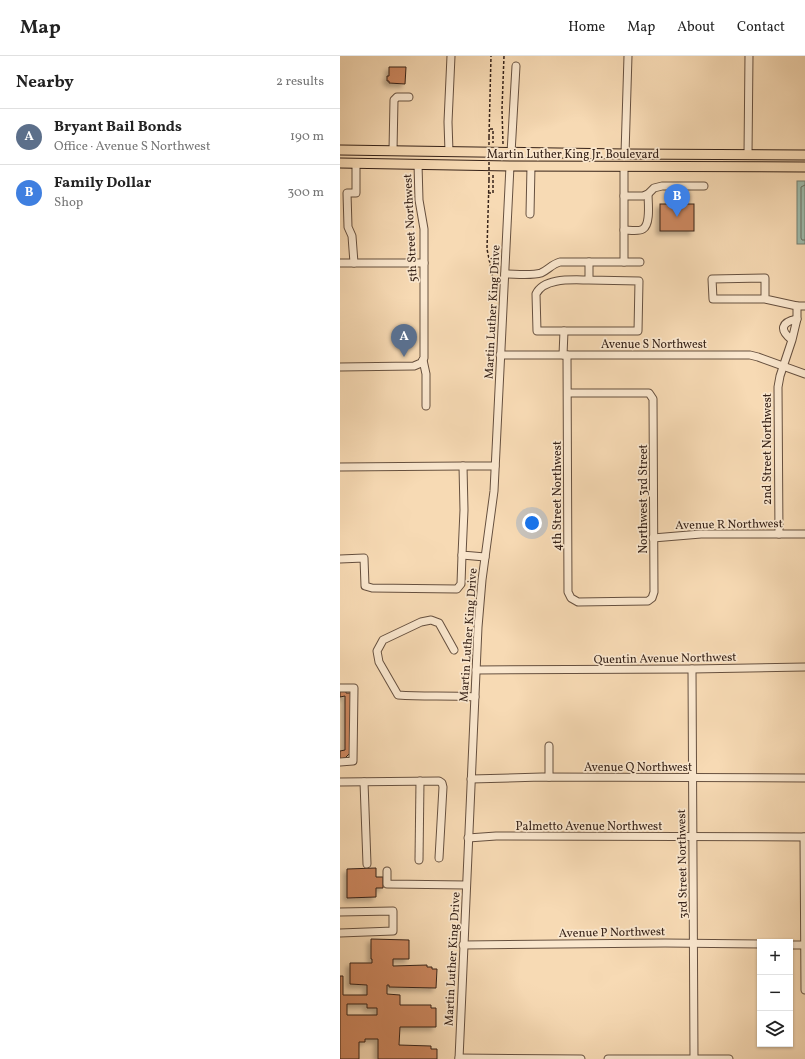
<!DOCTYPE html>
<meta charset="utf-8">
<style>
:root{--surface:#fff;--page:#f2f2f2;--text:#222;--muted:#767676;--line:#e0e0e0;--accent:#7c3aed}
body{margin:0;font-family:Vollkorn,serif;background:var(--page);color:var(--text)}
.controls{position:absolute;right:12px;bottom:12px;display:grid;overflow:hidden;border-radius:0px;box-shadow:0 1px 3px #0004}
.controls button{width:36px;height:36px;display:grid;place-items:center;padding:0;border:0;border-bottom:1px solid var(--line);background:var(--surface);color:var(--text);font:20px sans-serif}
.you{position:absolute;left:192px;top:467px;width:14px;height:14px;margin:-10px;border:3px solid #fff;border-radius:50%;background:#1a73e8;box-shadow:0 0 0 6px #1a73e833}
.badge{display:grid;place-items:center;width:26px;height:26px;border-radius:50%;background:var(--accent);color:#fff;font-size:13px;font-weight:700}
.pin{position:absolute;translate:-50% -33px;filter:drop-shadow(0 1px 2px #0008)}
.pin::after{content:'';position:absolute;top:21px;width:14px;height:12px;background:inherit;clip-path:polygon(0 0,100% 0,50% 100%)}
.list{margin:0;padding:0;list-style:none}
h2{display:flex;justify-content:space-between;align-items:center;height:52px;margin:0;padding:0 16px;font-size:17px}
h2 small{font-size:13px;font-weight:400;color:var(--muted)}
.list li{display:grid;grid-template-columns:26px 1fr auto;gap:12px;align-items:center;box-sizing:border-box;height:56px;padding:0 16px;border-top:1px solid var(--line)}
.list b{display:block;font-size:15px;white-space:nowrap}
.list p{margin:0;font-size:13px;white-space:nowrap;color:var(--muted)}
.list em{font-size:13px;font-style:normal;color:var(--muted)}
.icon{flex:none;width:22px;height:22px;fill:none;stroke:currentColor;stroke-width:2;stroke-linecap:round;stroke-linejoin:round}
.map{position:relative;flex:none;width:465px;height:1003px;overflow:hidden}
header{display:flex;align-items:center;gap:24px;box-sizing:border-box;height:56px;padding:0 20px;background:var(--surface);border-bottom:1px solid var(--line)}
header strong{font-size:19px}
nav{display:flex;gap:22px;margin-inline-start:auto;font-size:14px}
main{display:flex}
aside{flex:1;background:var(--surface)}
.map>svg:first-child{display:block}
.water{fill:#9dbbac;stroke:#747e71}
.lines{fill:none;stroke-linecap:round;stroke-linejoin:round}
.shore{stroke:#6a6e62;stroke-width:1}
.building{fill:#cc875e;stroke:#362218;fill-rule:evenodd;filter:url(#shadow)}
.minor-casing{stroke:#66503f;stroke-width:9}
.major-casing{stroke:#362218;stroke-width:11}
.path{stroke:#362218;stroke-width:1.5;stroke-dasharray:3 2;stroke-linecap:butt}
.minor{stroke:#fae7ce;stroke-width:7}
.major{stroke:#f7dab4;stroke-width:9}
.path-bridge{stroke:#362218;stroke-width:1.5;stroke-dasharray:3 2;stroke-linecap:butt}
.labels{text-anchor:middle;stroke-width:3.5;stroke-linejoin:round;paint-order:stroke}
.street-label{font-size:12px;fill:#362218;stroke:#fae7ce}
</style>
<header>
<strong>Map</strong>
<nav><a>Home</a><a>Map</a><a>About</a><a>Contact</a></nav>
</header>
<main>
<aside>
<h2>Nearby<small>2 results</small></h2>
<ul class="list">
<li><span class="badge" style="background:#5c6f8a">A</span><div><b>Bryant Bail Bonds</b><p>Office · Avenue S Northwest</p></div><em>190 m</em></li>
<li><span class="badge" style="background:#3f7fe0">B</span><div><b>Family Dollar</b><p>Shop</p></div><em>300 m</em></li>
</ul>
</aside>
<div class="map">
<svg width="465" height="1003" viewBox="0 0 465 1003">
<defs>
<filter id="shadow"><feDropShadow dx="-3.5" dy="3.5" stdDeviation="2" flood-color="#0004"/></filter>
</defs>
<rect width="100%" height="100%" fill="#f7dab4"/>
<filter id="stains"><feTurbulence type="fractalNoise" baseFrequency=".005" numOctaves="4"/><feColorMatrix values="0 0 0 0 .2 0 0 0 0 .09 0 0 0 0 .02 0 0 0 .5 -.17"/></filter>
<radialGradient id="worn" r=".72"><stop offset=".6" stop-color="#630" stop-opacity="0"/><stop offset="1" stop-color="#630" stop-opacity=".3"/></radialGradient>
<rect class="water" x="457" y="125" width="8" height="63"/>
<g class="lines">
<path class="shore" d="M 465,129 L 461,131 L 461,182 L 462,184 L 465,184"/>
</g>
<g class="building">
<path d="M 49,11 L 66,11 L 65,28 L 49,27 L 49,25 L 47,25 L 47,20 L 49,20 Z"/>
<rect x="320" y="148" width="34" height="27"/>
<path d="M 0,635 L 6,635 L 6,637 L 12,637 L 11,696 L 5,702 L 0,703 L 0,695 L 5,694 L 5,640 L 0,641 Z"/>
<path d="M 36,812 L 36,821 L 43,821 L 43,832 L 36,832 L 36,841 L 7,842 L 7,813 Z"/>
<path d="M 31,883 L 69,884 L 69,903 L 53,903 L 53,910 L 87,909 L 87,911 L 92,911 L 92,913 L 97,913 L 96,932 L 49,931 L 49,929 L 47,929 L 47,938 L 60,939 L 60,949 L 91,949 L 91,952 L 96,952 L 96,971 L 60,971 L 59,989 L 91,990 L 91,993 L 97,993 L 97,1003 L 38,1003 L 38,983 L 25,983 L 25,986 L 19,986 L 19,1003 L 0,1003 L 0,920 L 3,920 L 3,939 L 27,939 L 27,929 L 10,928 L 10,907 L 32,907 L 32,903 L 31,903 ZM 7,948 L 27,948 L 27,952 L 37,952 L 37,959 L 7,959 Z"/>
</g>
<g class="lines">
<g class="minor-casing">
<g id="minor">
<path d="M 53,94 L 54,44 L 57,41 L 69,41"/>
<path d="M 109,96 L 108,66 L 111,0"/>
<path d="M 171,97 L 176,10"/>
<path d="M 285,98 L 288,0"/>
<path d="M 408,98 L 409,0"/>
<path d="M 284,111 L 284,206"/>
<path d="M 284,140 L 303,140 L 308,138 L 314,132 L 322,130 L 364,130"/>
<path d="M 190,158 L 191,110"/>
<path d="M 284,174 C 289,174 299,176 303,173 C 311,168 308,146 308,138"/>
<path d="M 249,206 L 249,224 L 299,225 L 298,275 L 197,275 L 196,238 C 204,221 234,224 249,224"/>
<path d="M 0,207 L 84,207"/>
<path d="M 14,207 L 12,180 L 8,171 L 7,137 L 16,137 L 16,107"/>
<path d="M 165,218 C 175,218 192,220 201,217 C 208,214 212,208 220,206 L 300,206"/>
<path d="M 425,243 L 425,222 L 372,223 L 373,243 L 425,243 L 457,250 L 457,263"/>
<path d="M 457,250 L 465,250"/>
<path d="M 160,299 L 410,299 L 418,301 L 465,318"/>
<path d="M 223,299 L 224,275"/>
<path d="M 227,299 L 228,536 L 231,542 L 238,546 L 308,545 L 312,542 L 314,536 L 313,343 L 309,337 L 228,337"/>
<path d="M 83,304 L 86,318 L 86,350"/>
<path d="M 0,311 L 74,310 L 81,307 L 84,302 L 84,173 L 79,144 L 78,108"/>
<path d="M 0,411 L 123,410"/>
<path d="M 439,478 L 438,331 L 440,320 L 452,284 C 439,274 441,266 457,263 L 452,284"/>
<path d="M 313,482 L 361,478 L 465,478"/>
<path d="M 145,501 L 122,499 L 124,454 L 123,410 L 155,410"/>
<path d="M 0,503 L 24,502 L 25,530 L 32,532 L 117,533 L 121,528 L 122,499"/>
<path d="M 114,594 L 99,567 L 91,564 L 81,566 L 43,584 L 37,595 L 39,606 L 58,639 C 84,641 109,639 135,641"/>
<path d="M 352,613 L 354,1002"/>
<path d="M 136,614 L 352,613 L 465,611"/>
<path d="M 0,632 L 14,632 L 13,705 L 0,706"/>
<path d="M 209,721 L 209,690"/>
<path d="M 131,723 L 202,721 L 465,722"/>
<path d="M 0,726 L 99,725 L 102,727 L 103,731 L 99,802"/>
<path d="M 24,726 L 27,808"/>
<path d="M 464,781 L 465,934"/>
<path d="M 128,782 L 156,780 L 465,781"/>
<path d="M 79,804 L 80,725"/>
<path d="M 47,815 L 47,828 L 126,829"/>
<path d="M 0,856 L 53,855 L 53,875 L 0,877"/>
<path d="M 123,889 L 325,887 L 420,888"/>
<path d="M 450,889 L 465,889"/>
<path d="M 119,1002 L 241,1003"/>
<path d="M 119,1003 L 138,571 L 142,524 L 154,435 L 170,110"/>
<path d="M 268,1003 L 389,1003"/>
</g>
</g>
<g class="major-casing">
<g id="major">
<path d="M 0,94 L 285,98 L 465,99"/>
<path d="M 0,107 L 170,110 L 465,111"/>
</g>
</g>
<g class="path">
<path d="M 150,73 L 153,73 L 153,87"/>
<path d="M 149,81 L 151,0"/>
<path d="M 163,88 L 162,53 L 164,0"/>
<path d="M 149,124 L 147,193 L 156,237"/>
<path d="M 148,137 L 153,137 L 153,118"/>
</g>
<use href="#minor" class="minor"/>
<use href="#major" class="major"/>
<path class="path-bridge" d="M 149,124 L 149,81"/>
</g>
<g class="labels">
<g class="street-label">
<text x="233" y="102">Martin Luther King Jr. Boulevard</text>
<text transform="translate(70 172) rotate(-93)" y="4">5th Street Northwest</text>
<text transform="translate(152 256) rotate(-87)" y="4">Martin Luther King Drive</text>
<text x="314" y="292">Avenue S Northwest</text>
<text transform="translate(427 393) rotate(-90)" y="4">2nd Street Northwest</text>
<text transform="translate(217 440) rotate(-90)" y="4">4th Street Northwest</text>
<text transform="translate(303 443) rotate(-90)" y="4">Northwest 3rd Street</text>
<text transform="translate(389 468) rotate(-1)" y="4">Avenue R Northwest</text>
<text transform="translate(128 579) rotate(-86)" y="4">Martin Luther King Drive</text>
<text transform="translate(325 602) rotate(-1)" y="4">Quentin Avenue Northwest</text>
<text x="298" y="715">Avenue Q Northwest</text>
<text x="249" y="774">Palmetto Avenue Northwest</text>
<text transform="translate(342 808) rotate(-91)" y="4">3rd Street Northwest</text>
<text transform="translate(272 876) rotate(-1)" y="4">Avenue P Northwest</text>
<text transform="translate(112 903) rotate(-87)" y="4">Martin Luther King Drive</text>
</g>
</g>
<rect width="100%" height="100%" filter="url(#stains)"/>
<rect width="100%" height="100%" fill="url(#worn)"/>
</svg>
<div class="controls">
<button>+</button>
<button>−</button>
<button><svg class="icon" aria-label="layers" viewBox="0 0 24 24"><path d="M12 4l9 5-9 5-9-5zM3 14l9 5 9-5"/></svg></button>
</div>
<div class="you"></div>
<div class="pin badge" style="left:64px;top:301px;background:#5c6f8a">A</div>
<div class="pin badge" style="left:337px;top:161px;background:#3f7fe0">B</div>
</div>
</main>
